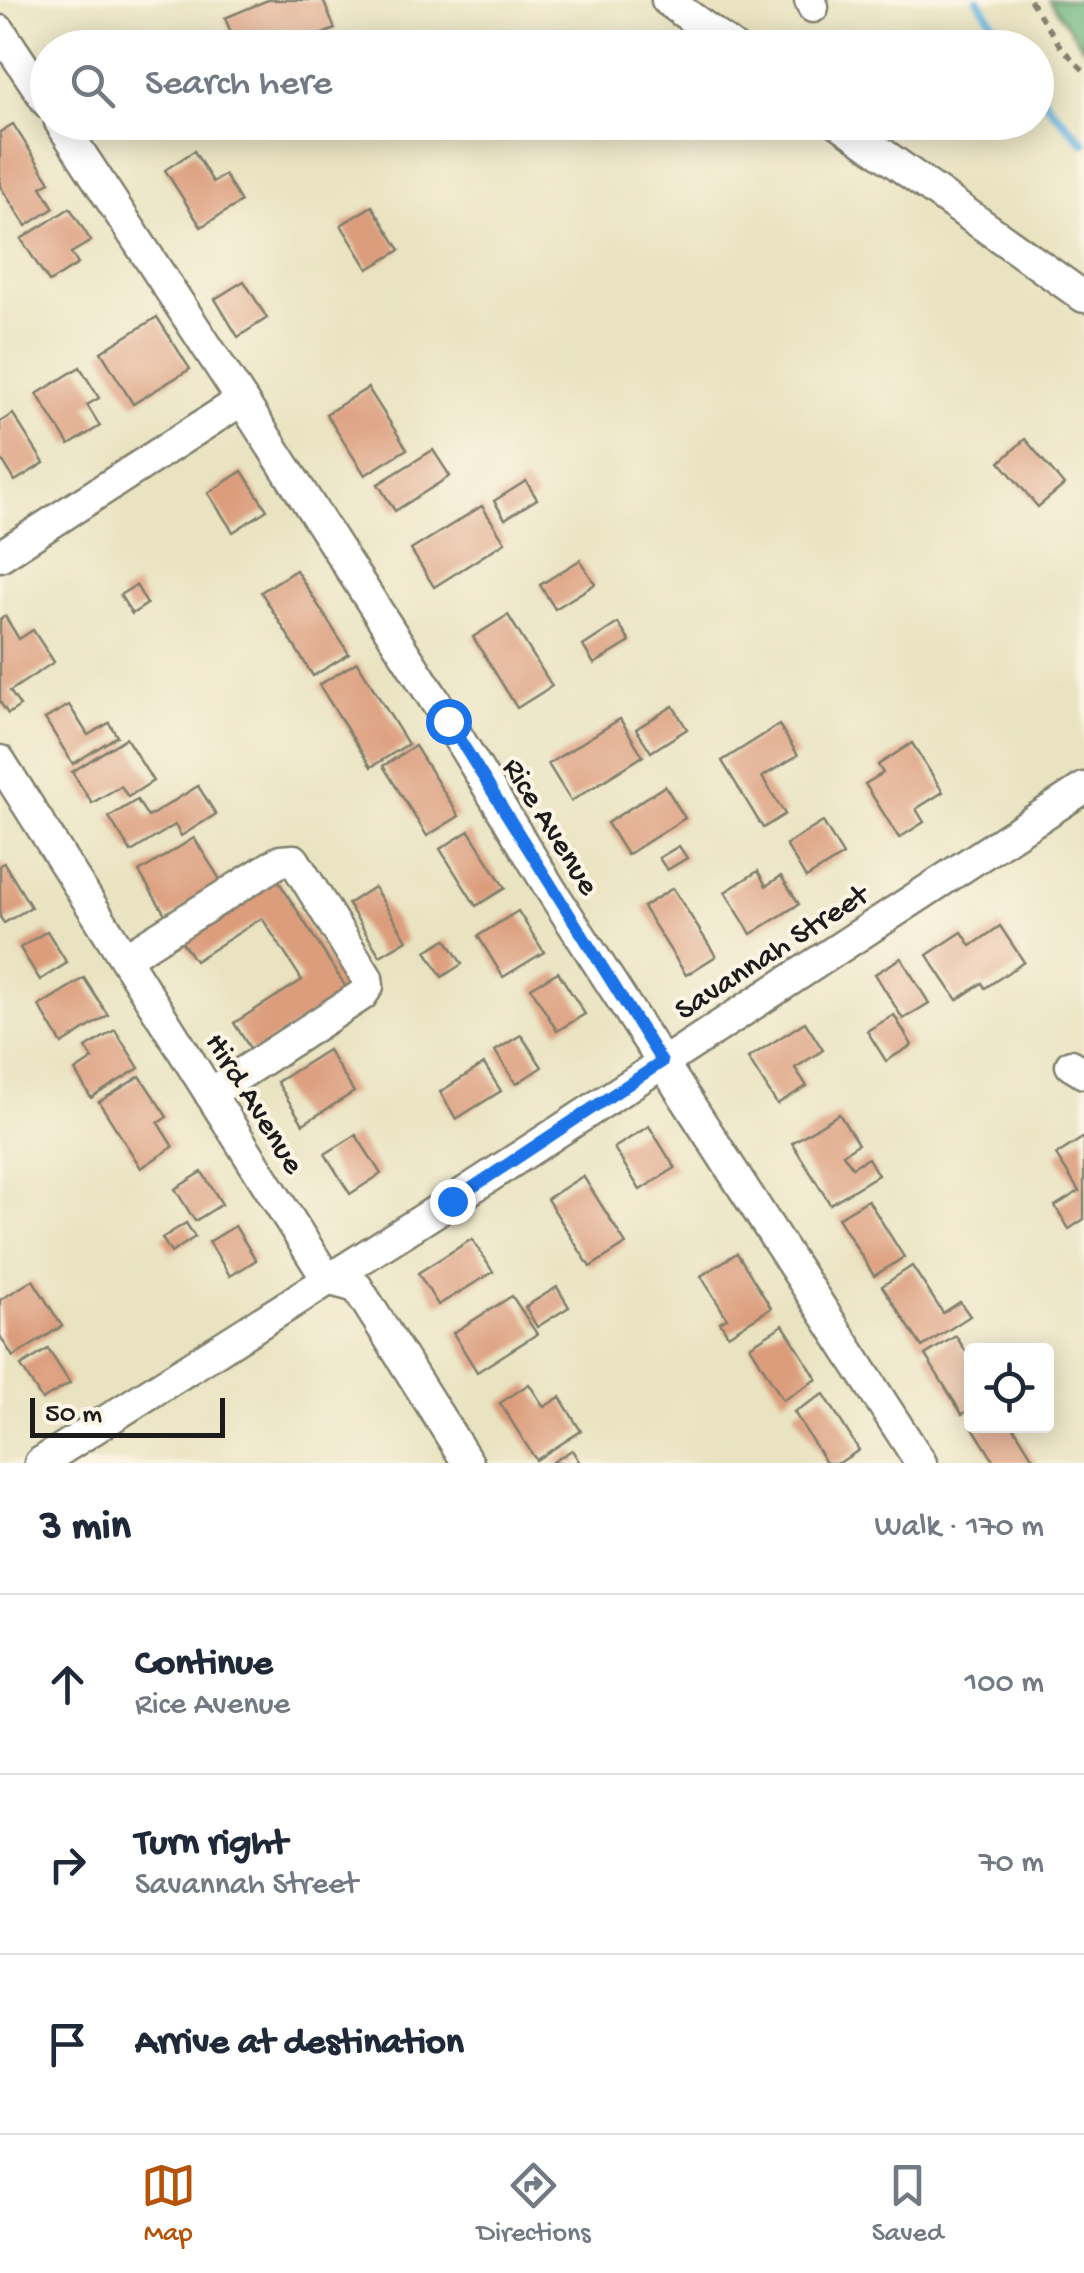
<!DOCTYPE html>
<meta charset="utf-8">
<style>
:root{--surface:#fff;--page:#f2f2f3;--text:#1f2937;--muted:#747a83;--line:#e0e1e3;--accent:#b45309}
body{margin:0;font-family:"Gochi Hand",sans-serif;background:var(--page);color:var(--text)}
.controls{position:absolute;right:30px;bottom:30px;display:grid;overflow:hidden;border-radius:10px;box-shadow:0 5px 25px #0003}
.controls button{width:90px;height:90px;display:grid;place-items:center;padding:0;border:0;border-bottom:2px solid var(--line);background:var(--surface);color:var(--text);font:50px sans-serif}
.scale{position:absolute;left:30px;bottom:25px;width:195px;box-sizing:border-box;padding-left:10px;border:5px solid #1c1c1c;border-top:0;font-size:28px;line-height:35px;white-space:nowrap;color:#1c1c1c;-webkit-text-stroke:8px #fcf5e5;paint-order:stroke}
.stop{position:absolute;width:30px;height:30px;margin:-22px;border:8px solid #1a73e8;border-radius:50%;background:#fff}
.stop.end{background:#1a73e8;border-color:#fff;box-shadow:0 2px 10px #0008}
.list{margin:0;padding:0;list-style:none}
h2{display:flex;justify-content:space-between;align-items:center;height:130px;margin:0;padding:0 40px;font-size:42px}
h2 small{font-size:32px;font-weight:400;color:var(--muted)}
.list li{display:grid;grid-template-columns:65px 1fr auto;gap:30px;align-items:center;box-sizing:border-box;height:180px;padding:0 40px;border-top:2px solid var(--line)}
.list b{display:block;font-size:38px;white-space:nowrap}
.list p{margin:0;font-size:32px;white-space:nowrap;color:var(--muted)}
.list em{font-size:32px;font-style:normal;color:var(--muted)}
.icon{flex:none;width:55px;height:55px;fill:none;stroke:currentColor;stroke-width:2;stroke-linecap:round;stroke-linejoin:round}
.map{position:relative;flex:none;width:1084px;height:1463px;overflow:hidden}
.search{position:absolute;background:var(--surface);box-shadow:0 5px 25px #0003;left:30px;right:30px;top:30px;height:110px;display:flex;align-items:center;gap:25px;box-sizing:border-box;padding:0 35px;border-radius:55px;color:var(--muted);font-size:38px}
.sheet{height:670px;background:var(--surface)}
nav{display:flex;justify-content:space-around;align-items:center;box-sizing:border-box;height:140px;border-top:2px solid var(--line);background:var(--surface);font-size:28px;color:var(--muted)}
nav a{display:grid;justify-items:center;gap:5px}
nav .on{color:var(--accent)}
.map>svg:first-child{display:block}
.forest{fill:#67b27a;stroke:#42674b;stroke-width:2.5}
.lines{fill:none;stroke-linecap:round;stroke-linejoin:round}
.stream{stroke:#67b6e2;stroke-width:8}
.building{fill:#dc9d7d}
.minor-casing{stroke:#82806e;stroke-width:35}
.path{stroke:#82806e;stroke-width:5;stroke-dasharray:8 8;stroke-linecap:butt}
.minor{stroke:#fff;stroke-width:30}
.route{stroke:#1a73e8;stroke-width:12}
.labels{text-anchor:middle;stroke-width:8;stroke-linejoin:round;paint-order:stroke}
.street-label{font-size:32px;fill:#1c1c1c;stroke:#fcf5e5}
</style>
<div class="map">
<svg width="1084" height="1463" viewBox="0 0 1084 1463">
<rect width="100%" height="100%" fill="#fcf5e5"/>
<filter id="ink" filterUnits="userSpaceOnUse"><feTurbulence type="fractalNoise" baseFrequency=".01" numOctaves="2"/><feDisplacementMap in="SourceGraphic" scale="20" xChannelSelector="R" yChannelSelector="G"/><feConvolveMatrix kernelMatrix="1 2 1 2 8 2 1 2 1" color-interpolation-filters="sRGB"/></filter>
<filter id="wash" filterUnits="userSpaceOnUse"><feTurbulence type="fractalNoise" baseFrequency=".0048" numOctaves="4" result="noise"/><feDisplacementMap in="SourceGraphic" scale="40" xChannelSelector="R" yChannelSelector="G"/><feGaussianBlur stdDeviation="2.25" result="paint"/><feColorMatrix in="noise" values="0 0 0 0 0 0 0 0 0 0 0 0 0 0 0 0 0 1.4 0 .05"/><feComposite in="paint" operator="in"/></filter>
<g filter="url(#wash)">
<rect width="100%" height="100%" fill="#e9e3c1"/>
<path class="forest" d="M 1049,0 L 1084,0 L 1084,49 Z"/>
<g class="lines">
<g class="stream">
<path d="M 978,0 L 1010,48"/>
<path d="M 1036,88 L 1048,105 L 1084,143"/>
</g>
</g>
<g id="blocks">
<g class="building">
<path d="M 268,0 L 323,0 L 335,29 L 289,48 L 237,48 L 225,18 Z"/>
<path d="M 13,124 L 50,182 L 41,187 L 54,208 L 26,226 L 0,186 L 0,132 Z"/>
<path d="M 194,151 L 213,182 L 225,175 L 241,202 L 201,227 L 165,170 Z"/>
<path d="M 372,206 L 400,250 L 368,269 L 341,225 Z"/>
<path d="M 70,208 L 91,241 L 71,253 L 78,264 L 49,282 L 21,239 Z"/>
<path d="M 244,281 L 267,318 L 238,337 L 215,299 Z"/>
<path d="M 157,317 L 190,369 L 133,404 L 101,352 Z"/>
<path d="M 80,367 L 99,398 L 87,405 L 100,426 L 69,445 L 37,394 Z"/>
<path d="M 368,388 L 407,449 L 365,475 L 326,414 Z"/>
<path d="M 13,414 L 44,463 L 15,481 L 3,461 L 0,463 L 0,422 Z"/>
<path d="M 1025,439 L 1064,485 L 1038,507 L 1000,462 Z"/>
<path d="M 433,450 L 450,476 L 395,511 L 378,484 Z"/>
<path d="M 242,471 L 267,510 L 233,532 L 208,493 Z"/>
<path d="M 526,481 L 537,499 L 505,519 L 494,501 Z"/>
<path d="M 482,506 L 505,542 L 434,587 L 411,550 Z"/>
<path d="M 580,560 L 595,584 L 555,609 L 540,585 Z"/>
<path d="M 296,570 L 349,654 L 313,676 L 261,592 Z"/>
<path d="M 136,585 L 147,604 L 132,614 L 120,595 Z"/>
<path d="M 508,615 L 552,686 L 517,708 L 473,637 Z"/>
<path d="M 5,616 L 19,639 L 33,630 L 54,662 L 10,691 L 20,706 L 8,714 L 0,702 L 0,619 Z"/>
<path d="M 618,623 L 630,642 L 594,664 L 583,646 Z"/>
<path d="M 357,662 L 408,744 L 371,767 L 319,685 Z"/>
<path d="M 69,705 L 88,735 L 109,723 L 117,736 L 73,764 L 45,719 Z"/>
<path d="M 673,706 L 687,729 L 651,752 L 636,729 Z"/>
<path d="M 620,719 L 643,756 L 571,801 L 548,764 Z"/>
<path d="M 779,725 L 798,755 L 762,777 L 785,814 L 763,828 L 722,761 Z"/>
<path d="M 126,738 L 153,781 L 128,797 L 121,786 L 92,803 L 72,772 Z"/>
<path d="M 912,743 L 943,792 L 916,809 L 924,822 L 899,838 L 865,784 L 883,773 L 878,765 Z"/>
<path d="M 415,746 L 459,816 L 427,836 L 383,766 Z"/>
<path d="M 198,786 L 216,814 L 181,836 L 175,825 L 131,852 L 109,817 L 137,800 L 148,817 Z"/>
<path d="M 665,786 L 685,818 L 627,855 L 607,823 Z"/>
<path d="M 823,822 L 843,855 L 806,878 L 786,845 Z"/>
<path d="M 469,831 L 505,888 L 476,906 L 440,849 Z"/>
<path d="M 194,838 L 223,884 L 168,919 L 139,872 Z"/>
<path d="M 679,846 L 687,858 L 667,870 L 659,858 Z"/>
<path d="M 4,863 L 31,907 L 4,923 L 0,917 L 0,865 Z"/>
<path d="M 758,871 L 766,886 L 781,876 L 799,904 L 751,934 L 725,892 Z"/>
<path d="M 274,874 L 349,992 L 253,1053 L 234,1023 L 302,980 L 262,918 L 195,961 L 178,936 Z"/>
<path d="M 374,887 L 407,940 L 380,956 L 348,904 Z"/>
<path d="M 673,888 L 716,956 L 686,975 L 643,907 Z"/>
<path d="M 518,911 L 544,952 L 503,977 L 478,936 Z"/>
<path d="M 1000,926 L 1024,962 L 985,988 L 982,983 L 957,1000 L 927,955 L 962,932 L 971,946 Z"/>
<path d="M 47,931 L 67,963 L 40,980 L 20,948 Z"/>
<path d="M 446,939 L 462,964 L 442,977 L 426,951 Z"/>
<path d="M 901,958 L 929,1003 L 903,1019 L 875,974 Z"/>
<path d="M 558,972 L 585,1014 L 557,1031 L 531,988 Z"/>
<path d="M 84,978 L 108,1015 L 62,1044 L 39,1006 Z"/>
<path d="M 894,1015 L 912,1045 L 886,1061 L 867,1031 Z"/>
<path d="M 805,1022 L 823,1050 L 795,1068 L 807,1086 L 777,1104 L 748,1058 Z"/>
<path d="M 115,1030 L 139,1068 L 91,1098 L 75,1071 L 93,1059 L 86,1048 Z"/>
<path d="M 521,1035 L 542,1067 L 516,1084 L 495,1051 Z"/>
<path d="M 328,1050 L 354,1092 L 303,1124 L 277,1082 Z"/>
<path d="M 484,1064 L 501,1091 L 456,1119 L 440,1092 Z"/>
<path d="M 140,1076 L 167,1117 L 158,1123 L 173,1147 L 141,1168 L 99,1102 Z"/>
<path d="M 839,1114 L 858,1144 L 843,1154 L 852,1167 L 868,1158 L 878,1175 L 830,1204 L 792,1143 Z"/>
<path d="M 649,1126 L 675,1168 L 640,1190 L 614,1148 Z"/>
<path d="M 356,1135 L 381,1174 L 350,1194 L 325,1154 Z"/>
<path d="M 1084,1137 L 1084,1219 L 1069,1229 L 1055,1206 L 1079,1191 L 1056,1155 Z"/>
<path d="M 202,1172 L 222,1204 L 195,1221 L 175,1189 Z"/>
<path d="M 583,1176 L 626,1244 L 590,1267 L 547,1199 Z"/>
<path d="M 868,1200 L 904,1257 L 874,1276 L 838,1218 Z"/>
<path d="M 186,1223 L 195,1237 L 171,1253 L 162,1238 Z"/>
<path d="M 235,1226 L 256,1260 L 230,1276 L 209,1242 Z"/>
<path d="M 472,1239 L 493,1272 L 438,1305 L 418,1273 Z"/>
<path d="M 737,1253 L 771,1308 L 728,1335 L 720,1322 L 727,1318 L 701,1276 Z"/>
<path d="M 912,1266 L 943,1313 L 960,1302 L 970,1316 L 922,1347 L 882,1286 Z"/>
<path d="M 33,1280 L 62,1326 L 13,1357 L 0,1336 L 0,1300 Z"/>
<path d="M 557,1287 L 569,1307 L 537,1327 L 525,1307 Z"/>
<path d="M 512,1296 L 537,1334 L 477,1372 L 453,1333 Z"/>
<path d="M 783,1325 L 817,1379 L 783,1400 L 750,1346 Z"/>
<path d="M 956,1336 L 972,1361 L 972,1409 L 962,1414 L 925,1355 Z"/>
<path d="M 48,1349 L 70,1383 L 42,1400 L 21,1366 Z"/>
<path d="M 529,1384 L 544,1407 L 560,1397 L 581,1431 L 536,1460 L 500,1403 Z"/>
<path d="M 824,1394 L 859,1450 L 839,1463 L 826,1463 L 794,1412 Z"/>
<path d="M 972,1426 L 1013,1426 L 1036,1463 L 995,1463 Z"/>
<path d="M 572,1450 L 580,1463 L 551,1463 Z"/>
</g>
</g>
</g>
<g filter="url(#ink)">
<use href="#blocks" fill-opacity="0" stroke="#82806e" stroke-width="2.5"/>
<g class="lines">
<g class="minor-casing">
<g id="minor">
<path d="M 667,0 L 733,48"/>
<path d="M 810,0 L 813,7"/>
<path d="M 0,31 L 48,103"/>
<path d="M 60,122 L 242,400 L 448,721 L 551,890 L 921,1463"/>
<path d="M 838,122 L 1084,297"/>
<path d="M 0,556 L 242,400"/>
<path d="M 0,761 L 327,1279 L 357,1287 L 468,1463"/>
<path d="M 125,958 L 280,861 L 294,860 L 367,978 L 368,986 L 362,995 L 210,1094"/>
<path d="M 1071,1065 L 1084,1073"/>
<path d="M 40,1463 L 452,1201 L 1084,788"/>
</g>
</g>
<path class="path" d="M 1030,0 L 1060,46 L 1084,71"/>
<use href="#minor" class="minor"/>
</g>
</g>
<g class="lines" filter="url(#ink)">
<path class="route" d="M 448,721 L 662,1062 L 452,1201"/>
</g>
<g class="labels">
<g class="street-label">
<text transform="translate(553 825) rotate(58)" y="11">Rice Avenue</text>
<text transform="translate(770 950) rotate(-33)" y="11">Savannah Street</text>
<text transform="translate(257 1102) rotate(58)" y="11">Hird Avenue</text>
</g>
</g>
</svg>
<div class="controls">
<button><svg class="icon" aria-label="locate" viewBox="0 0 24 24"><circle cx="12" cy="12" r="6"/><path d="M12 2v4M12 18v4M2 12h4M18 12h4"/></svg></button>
</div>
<div class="scale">50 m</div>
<div class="stop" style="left:448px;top:721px"></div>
<div class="stop end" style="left:452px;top:1201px"></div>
<div class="search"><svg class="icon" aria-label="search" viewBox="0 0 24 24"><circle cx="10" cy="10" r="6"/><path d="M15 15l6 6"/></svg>Search here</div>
</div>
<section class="sheet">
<h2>3 min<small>Walk · 170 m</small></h2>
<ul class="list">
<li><svg class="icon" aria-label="ahead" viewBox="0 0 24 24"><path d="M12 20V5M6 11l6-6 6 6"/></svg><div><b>Continue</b><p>Rice Avenue</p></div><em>100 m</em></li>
<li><svg class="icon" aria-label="right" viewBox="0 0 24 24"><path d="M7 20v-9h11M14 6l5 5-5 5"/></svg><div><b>Turn right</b><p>Savannah Street</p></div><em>70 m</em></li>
<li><svg class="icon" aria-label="arrive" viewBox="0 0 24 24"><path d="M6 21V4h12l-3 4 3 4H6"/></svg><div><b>Arrive at destination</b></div></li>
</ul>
</section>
<nav>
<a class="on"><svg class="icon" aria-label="map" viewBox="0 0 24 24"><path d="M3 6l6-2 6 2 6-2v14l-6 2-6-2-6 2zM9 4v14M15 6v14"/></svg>Map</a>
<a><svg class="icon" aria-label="directions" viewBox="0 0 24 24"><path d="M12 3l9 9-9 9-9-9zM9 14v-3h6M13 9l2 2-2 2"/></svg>Directions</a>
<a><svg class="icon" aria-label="saved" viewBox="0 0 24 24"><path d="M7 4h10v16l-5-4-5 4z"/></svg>Saved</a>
</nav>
